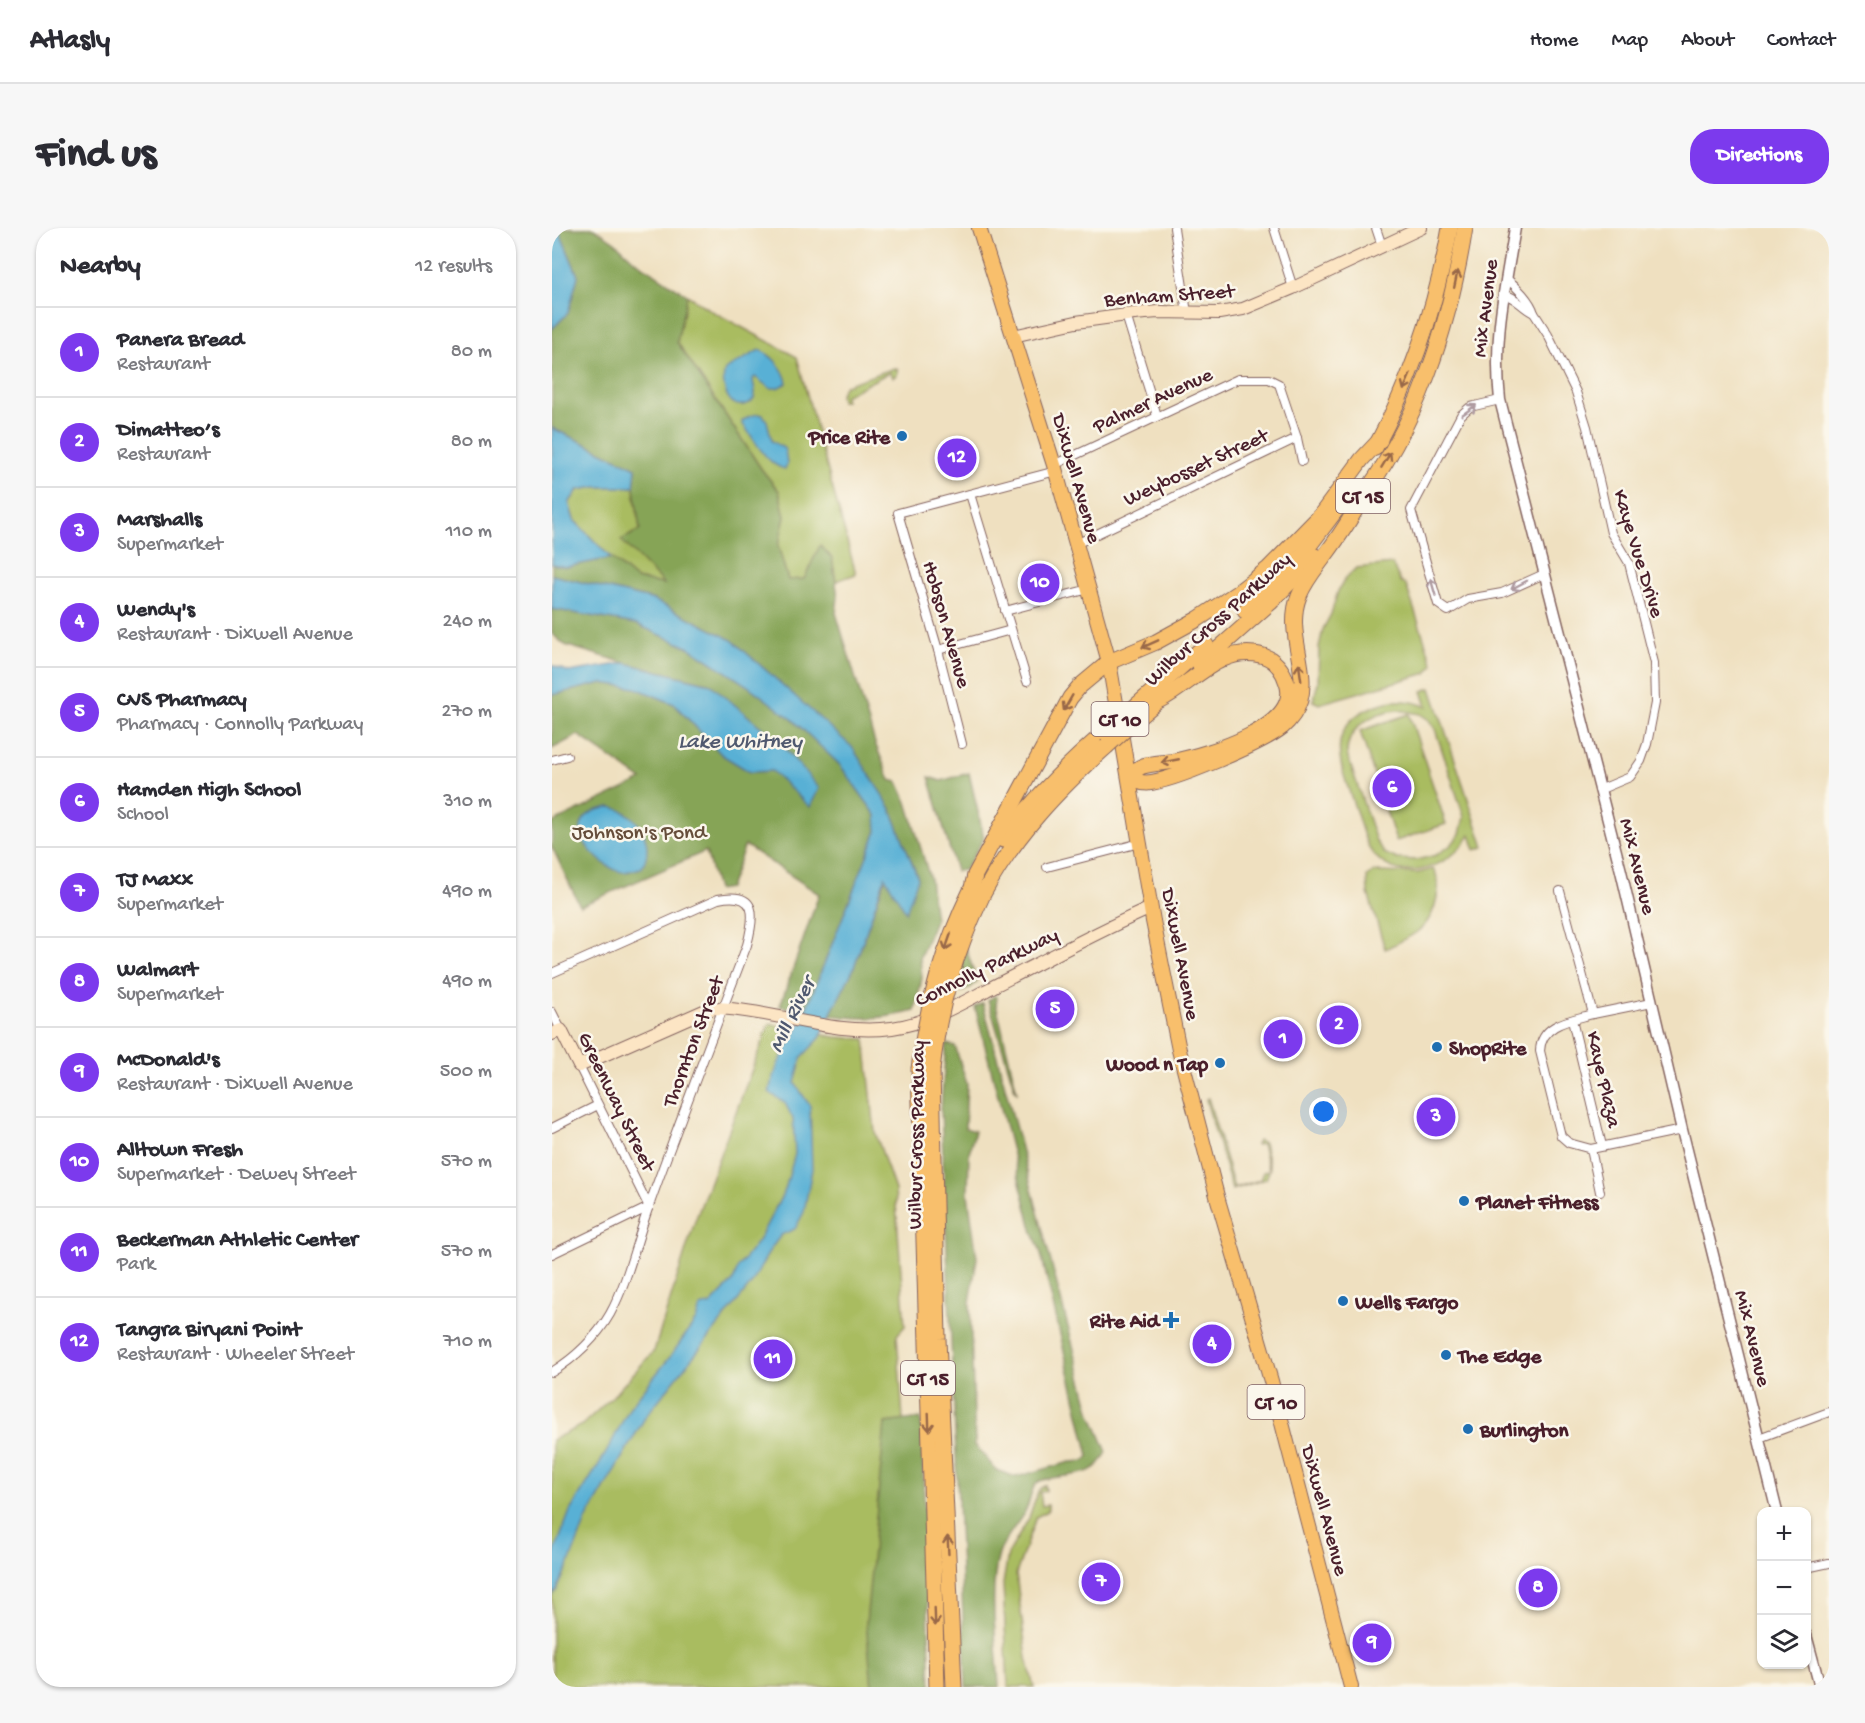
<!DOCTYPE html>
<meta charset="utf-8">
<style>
:root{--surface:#fff;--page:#f7f7f7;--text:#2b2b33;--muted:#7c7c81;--line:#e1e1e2;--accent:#7c3aed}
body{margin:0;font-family:"Gochi Hand",sans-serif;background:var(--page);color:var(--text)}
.controls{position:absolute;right:18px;bottom:18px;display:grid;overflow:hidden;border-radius:12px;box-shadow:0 2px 4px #0004}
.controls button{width:54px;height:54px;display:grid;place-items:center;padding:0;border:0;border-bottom:2px solid var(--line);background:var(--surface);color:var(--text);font:30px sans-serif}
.you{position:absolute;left:772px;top:884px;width:21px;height:21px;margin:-15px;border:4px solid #fff;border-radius:50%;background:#1a73e8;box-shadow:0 0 0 9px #1a73e833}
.badge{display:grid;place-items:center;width:39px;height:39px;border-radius:50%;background:var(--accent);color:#fff;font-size:20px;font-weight:700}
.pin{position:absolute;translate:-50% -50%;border:3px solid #fff;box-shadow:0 2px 6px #0006}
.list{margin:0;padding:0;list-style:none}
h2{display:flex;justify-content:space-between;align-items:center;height:78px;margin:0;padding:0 24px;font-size:26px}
h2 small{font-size:20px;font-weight:400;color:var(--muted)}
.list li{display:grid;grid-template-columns:39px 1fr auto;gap:18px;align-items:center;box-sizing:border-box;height:90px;padding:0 24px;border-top:2px solid var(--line)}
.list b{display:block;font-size:22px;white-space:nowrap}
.list p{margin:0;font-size:20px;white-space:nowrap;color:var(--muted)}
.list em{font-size:20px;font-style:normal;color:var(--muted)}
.icon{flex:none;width:33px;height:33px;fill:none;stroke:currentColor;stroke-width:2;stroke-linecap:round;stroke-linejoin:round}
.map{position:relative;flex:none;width:1277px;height:1459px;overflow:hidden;border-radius:24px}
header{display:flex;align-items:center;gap:36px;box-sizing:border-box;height:84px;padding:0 30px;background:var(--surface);border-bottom:2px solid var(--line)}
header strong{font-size:28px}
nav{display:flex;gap:33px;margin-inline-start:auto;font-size:21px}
.intro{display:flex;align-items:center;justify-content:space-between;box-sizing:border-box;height:144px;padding:0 36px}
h1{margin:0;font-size:42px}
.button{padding:15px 27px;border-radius:24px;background:var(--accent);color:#fff;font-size:21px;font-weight:700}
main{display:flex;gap:36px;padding:0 36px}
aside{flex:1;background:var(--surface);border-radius:24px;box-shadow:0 2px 4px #0004}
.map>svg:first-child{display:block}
.green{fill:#a9bc60;stroke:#7a6e46;stroke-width:1.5;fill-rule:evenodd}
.forest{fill:#86a456;stroke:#686240;stroke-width:1.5}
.water{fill:#58b0d5;stroke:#516880;stroke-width:1.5}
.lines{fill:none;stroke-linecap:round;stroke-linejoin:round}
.minor-casing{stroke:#84635f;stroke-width:10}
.tertiary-casing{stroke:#84635f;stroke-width:13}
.secondary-casing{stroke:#84635f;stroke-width:14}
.primary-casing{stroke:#84635f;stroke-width:16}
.motorway-casing{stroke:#84635f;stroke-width:17}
.minor{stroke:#fff;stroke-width:8}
.tertiary{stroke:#fff;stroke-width:10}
.secondary{stroke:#fce5c4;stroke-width:12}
.primary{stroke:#f8bf6c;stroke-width:14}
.motorway{stroke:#f8bf6c;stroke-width:15}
.motorway-bridge-casing{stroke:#84635f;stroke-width:17;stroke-linecap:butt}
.motorway-bridge{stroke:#f8bf6c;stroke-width:15}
.oneway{stroke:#986748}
.oneway2{stroke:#ae9aa0}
.poi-dot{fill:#1f6fb2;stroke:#fbf7ec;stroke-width:2}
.labels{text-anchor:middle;stroke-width:5;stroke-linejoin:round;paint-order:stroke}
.shield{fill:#fbf7ec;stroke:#7f6065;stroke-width:1.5}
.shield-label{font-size:20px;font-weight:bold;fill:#4a1f2b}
.street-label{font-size:21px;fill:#4a1f2b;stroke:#fbf7ec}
.poi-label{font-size:21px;font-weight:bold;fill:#4a1f2b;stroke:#fbf7ec;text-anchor:start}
.park-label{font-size:21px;fill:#664e3b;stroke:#fbf7ec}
.water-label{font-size:22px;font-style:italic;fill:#50596f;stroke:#fbf7ec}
</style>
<header>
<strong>Atlasly</strong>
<nav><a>Home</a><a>Map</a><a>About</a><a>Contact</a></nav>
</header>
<div class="intro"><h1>Find us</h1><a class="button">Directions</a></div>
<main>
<aside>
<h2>Nearby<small>12 results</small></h2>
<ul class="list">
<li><span class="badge">1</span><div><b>Panera Bread</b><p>Restaurant</p></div><em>80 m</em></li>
<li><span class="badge">2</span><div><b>Dimatteo’s</b><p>Restaurant</p></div><em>80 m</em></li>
<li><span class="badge">3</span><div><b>Marshalls</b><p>Supermarket</p></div><em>110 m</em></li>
<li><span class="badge">4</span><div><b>Wendy's</b><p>Restaurant · Dixwell Avenue</p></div><em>240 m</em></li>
<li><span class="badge">5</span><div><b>CVS Pharmacy</b><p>Pharmacy · Connolly Parkway</p></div><em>270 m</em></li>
<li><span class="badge">6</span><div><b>Hamden High School</b><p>School</p></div><em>310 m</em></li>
<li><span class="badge">7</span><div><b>TJ Maxx</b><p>Supermarket</p></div><em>490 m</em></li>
<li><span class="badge">8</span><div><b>Walmart</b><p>Supermarket</p></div><em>490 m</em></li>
<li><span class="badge">9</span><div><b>McDonald's</b><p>Restaurant · Dixwell Avenue</p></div><em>500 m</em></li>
<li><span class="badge">10</span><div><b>Alltown Fresh</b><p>Supermarket · Dewey Street</p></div><em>570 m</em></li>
<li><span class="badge">11</span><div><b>Beckerman Athletic Center</b><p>Park</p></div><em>570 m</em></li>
<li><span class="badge">12</span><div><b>Tangra Biryani Point</b><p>Restaurant · Wheeler Street</p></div><em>710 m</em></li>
</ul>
</aside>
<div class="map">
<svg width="1277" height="1459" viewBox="0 0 1277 1459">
<rect width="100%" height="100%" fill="#fbf7ec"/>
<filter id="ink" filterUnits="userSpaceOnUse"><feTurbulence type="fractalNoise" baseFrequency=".0167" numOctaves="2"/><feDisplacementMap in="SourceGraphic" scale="12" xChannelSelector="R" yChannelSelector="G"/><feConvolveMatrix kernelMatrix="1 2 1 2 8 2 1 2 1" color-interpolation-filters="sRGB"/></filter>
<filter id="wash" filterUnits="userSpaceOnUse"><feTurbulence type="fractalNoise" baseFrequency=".008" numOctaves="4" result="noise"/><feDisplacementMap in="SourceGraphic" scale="24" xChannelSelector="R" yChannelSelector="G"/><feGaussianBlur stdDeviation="1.35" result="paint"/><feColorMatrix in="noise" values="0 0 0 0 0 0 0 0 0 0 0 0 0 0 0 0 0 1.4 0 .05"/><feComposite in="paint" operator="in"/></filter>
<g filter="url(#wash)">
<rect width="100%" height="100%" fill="#efe0c0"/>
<g class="green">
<path d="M 135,67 L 158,82 L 245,129 L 304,346 L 284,353 L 280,330 L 252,351 L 236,352 L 226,318 L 233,289 L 227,263 L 210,242 L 125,114 Z"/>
<path d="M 342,140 L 346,142 L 345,147 L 341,149 L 338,144 L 292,168 L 294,173 L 289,173 L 288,166 L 293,157 Z"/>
<path d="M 44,259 L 82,259 L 88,302 L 70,312 L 113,357 L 84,351 L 59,330 L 22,292 L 17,275 L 26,262 Z"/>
<path d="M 840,336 L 849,354 L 854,357 L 881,437 L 875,445 L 767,476 L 761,473 L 766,455 L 767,419 L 771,401 L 779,386 L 786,363 L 793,351 L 804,340 Z"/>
<path d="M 879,460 L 932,619 L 923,622 L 918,607 C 901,637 852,658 824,629 C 813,618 809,598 804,583 C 791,543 767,500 822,478 C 839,471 858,471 875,479 L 870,463 ZM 846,482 L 868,486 L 877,492 L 883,501 L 912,589 L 908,606 L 899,617 L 884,627 L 865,632 L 845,631 L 832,625 L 824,613 L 795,526 C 795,499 821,484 846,482 Z"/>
<path d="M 857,486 L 894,596 L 844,613 L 808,503 Z"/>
<path d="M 881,641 C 887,649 887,660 885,669 C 879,702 860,708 833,721 L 816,665 L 815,649 L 821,644 L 866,645 Z"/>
<path d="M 217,796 L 283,809 L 313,811 L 323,904 L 343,962 L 353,1098 L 345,1107 L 357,1275 L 351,1459 L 0,1459 L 0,1212 L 30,1197 L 60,1169 L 102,1123 L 143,993 Z"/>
<path d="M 656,870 L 682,960 L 708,952 L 711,944 L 717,942 L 710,916 L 704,917 L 706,912 L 712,915 L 718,941 L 714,951 L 680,962 L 656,879 L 654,871 Z"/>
<path d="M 493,1257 L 494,1263 L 488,1264 L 490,1278 L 496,1277 L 496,1283 L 484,1289 L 464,1346 L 475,1430 L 482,1459 L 456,1459 L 451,1356 L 456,1326 L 477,1290 L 486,1263 Z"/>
</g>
<g class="forest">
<path d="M 6,0 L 42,0 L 63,14 L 82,32 L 135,67 L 125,114 L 210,242 L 227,263 L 233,289 L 226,318 L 236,352 L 252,351 L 268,317 L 280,330 L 286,369 L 284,385 L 323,515 L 338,552 L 346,554 L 355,574 L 378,651 L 383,692 L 368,729 L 370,750 L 363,783 C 331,791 310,792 278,787 L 301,742 L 334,648 L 366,650 L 338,579 L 237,463 L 180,412 L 102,372 L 0,347 L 0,336 L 14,339 L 59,330 L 84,351 L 112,356 L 69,312 L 88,302 L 82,259 L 84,240 L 0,200 L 0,101 L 16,85 L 26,48 Z"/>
<path d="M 0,381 L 84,396 L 138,420 L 196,458 L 240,491 L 288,537 L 324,587 L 325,603 L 253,784 L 228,778 L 267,666 L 193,617 L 177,660 L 165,662 L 154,623 L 28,678 L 0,619 L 0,595 L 90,552 L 26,507 L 0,521 L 0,467 L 50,455 L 84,460 L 122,476 L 170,527 L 198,544 L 220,543 L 159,456 L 73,435 L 13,417 L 0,406 Z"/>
<path d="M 417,545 L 432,610 L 413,642 L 404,643 L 377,549 L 389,553 Z"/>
<path d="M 414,720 L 425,754 L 418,760 L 409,764 C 400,751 410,733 414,720 Z"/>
<path d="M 443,768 L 445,770 L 444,776 L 465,864 L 463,862 L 436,772 Z"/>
<path d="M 431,775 L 539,1186 L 555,1224 C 542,1253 517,1244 491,1252 C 478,1256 479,1272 474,1282 C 466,1296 452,1310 447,1326 C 436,1363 445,1419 447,1459 L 414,1459 L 389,882 L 394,816 L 403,818 L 415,856 L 413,900 L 423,903 L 417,925 L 416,966 L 425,1030 L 418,1075 L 423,1217 L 444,1242 L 464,1249 L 518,1234 L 533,1233 L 537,1228 L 488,1022 L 481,1005 L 423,779 Z"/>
<path d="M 369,1190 L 379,1459 L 320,1459 L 314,1395 L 333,1195 Z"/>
</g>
<g class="water">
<path d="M 0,0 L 6,0 L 26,48 L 16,85 L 0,101 Z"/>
<path d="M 207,122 C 220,126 233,142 235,155 L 225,160 L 218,160 L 203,149 L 201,151 C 201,157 205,164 202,170 C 200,174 198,175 194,176 C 176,183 168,156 173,142 Z"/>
<path d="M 206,186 L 211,187 L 215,193 L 220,213 L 233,221 L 235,236 L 233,241 C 214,237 202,210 190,195 L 190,193 L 198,188 Z"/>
<path d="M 0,200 L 84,240 L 82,259 L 44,259 L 26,262 L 17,275 L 22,292 L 59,330 L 14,339 L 0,336 Z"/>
<path d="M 0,347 L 102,372 L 180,412 L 300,519 L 338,579 L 366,650 L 354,684 L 333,649 L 301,742 L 278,787 L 268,810 L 250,829 L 243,855 L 258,878 L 260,941 L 252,984 L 243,1001 L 229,1007 L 218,1022 L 200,1055 L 94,1188 L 35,1290 L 16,1338 L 5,1362 L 0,1367 L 0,1331 L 18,1283 L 54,1225 L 78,1179 L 118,1129 L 144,1092 L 148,1079 L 159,1076 L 181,1053 L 186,1039 L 206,1013 L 233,962 L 243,926 L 241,891 L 233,875 L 217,864 L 226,836 L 244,804 L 253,784 L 325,603 L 324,587 L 288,537 L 240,491 L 196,458 L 138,420 L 84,396 L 0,381 Z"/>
<path d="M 73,435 L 158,456 L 228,515 L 267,560 L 258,579 L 220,543 L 198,544 L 170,527 L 122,476 L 84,460 L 50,455 L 0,467 L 0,437 L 17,444 Z"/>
<path d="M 57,579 C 84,581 106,616 89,640 C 84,641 77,644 71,644 C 53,642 18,610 32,591 C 38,583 48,581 57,579 Z"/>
</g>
</g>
<g filter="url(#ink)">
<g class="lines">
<g class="minor-casing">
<g id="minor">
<path d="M 622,0 L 635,85"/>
<path d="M 722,0 L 741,60"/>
<path d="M 824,0 L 830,18"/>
<path d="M 951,66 C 965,69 970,80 982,85 C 979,73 964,58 954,50"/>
<path d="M 982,85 L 996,107 L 1024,164 L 1035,199 L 1059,305 L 1077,335 L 1102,435 L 1103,475 L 1095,516 L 1089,533 L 1078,549 L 1047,562"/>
<path d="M 574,87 L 605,188"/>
<path d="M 948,172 L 918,179 L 909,187 L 859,282 L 886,376 L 896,383 L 916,371 L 950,365 L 992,346"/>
<path d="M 502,237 L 686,151 L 717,151 L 727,156 L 745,210 L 750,233"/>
<path d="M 418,266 L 475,453"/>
<path d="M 524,316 L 745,210"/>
<path d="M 453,383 L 537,361"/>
<path d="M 386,422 L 459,402"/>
<path d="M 410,516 L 386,422 L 346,285 L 504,243"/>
<path d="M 0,532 L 15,528"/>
<path d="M 495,639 L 588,615"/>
<path d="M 1008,663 L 1041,786 L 1100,774"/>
<path d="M 0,745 L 166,671 C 206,663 203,687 195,717 C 162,804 128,891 97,978 C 84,1014 76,1053 58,1086 C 45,1109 23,1130 0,1144"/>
<path d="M 0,784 L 9,802"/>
<path d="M 1020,792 L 1050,918"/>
<path d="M 0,900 L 46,877"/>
<path d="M 1039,921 L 1017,915 L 1009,908 L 988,823 C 989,795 1020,792 1041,786"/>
<path d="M 1048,964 L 1039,921 L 1130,902"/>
<path d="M 0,1026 L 97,979 L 27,838"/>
<path d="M 1207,1210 L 1277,1184"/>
<path d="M 1254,1340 L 1277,1335"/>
</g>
</g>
<g class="tertiary-casing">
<g id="tertiary">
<path d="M 963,0 C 953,60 941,111 948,172 L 1069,643 L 1130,902 L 1225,1284"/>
<path d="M 1254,1407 L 1268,1459"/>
</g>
</g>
<g class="secondary-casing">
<g id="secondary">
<path d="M 461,108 L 524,94 L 582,86 L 606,84 L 667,85 L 691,81 L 741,60 L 869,0"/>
<path d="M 0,806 L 9,802 L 27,838 L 154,782 L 164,780 C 223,782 280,808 340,800 C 377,795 412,774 444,757 C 496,731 546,703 599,680"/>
</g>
</g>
<g class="primary-casing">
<path id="primary" d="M 427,0 L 502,237 L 557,434 L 601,693 L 627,822 L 666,972 L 719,1153 L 799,1459"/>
</g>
<g class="motorway-casing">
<g id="motorway">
<path d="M 823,220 C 861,149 884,79 898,0"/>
<path d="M 803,279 C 866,197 897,100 913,0"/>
<path d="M 693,383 L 751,326 L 794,269"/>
<path d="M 648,437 L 718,375 L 763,328"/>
<path d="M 608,472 C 640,456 669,417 708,427 C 722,430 731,442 735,455 C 751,499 654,527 623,533 C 613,535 601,535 591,538 C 585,540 582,544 578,549 C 583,553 588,555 595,555 C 621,553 710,515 730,499 C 738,492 745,482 748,472 C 757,440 733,403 747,368 C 753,353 763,341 772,329 C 786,310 799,292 809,271"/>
<path d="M 585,477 L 654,417"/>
<path d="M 587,489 L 614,466"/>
<path d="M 451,612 C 480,572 514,538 552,505"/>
<path d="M 420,660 L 423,647 L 518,470 L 527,459 L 557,434 L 604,414 L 646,391 L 685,365 L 716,341 L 768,288 L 810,231 L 828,212"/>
<path d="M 431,666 C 463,607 505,563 554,519"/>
<path d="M 367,841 L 385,1459"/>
<path d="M 380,842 L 386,1111 L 402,1459"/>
</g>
</g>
<use href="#minor" class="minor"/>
<use href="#tertiary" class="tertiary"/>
<use href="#secondary" class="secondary"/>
<use href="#primary" class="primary"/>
<use href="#motorway" class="motorway"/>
<g class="motorway-bridge-casing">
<g id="motorway-bridge">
<path d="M 552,505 L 585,477"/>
<path d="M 554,519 L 587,489"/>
<path d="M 367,841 C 375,775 391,720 420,660"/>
<path d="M 380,842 C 387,776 403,726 431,666"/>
</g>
</g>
<use href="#motorway-bridge" class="motorway-bridge"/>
</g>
<defs><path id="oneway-shaft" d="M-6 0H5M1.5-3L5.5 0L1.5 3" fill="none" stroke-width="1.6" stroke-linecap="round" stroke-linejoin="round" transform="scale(1.5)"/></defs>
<g class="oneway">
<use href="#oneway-shaft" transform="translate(904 51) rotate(-78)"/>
<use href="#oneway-shaft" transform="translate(855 154) rotate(113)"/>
<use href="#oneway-shaft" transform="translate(834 232) rotate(-59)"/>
<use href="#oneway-shaft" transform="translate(598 416) rotate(156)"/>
<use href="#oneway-shaft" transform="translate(748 444) rotate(-98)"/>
<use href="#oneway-shaft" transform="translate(516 475) rotate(120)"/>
<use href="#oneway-shaft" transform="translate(618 533) rotate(169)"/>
<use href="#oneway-shaft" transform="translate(396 714) rotate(109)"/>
<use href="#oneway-shaft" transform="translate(377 1194) rotate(88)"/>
<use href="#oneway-shaft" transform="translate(396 1317) rotate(-93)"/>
<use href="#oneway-shaft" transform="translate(383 1389) rotate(88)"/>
</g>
<g class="oneway2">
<use href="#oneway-shaft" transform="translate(917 182) rotate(-35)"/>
<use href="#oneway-shaft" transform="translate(967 357) rotate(152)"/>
<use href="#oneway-shaft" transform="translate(881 359) rotate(-106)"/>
</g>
</g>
<g class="poi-dot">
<circle cx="350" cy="208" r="6"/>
<circle cx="885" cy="819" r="6"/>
<circle cx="668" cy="835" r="6"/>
<circle cx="912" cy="973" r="6"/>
<circle cx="791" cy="1073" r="6"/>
<path d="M616 1083h6v6h6v6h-6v6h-6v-6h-6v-6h6z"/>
<circle cx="894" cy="1127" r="6"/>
<circle cx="916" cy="1201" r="6"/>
</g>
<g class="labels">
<g class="shield">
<rect x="784" y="251" width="54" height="34" rx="4.5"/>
<rect x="539.5" y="474" width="57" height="34" rx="4.5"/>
<rect x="349" y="1133" width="54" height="34" rx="4.5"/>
<rect x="695.5" y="1157" width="57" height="34" rx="4.5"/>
</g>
<g class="shield-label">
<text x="811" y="275">CT 15</text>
<text x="568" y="498">CT 10</text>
<text x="376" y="1157">CT 15</text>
<text x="724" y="1181">CT 10</text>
</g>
<g class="street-label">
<text transform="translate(617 66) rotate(-4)" y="7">Benham Street</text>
<text transform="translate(932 80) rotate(-83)" y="7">Mix Avenue</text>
<text transform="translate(600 171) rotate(-25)" y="7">Palmer Avenue</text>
<text transform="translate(643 238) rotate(-25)" y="7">Weybosset Street</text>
<text transform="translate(526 250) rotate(74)" y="7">Dixwell Avenue</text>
<text transform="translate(1088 325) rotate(73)" y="7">Kaye Vue Drive</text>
<text transform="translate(665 390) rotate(-42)" y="7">Wilbur Cross Parkway</text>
<text transform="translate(396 396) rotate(74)" y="7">Hobson Avenue</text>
<text transform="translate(1087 638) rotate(76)" y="7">Mix Avenue</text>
<text transform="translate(630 726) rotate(79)" y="7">Dixwell Avenue</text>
<text transform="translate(434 738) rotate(-26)" y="7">Connolly Parkway</text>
<text transform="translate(140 813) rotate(-69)" y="7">Thornton Street</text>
<text transform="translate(1053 851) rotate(77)" y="7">Kaye Plaza</text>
<text transform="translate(66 873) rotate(64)" y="7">Greenway Street</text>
<text transform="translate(363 907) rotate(-89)" y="7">Wilbur Cross Parkway</text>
<text transform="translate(1202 1110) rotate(76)" y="7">Mix Avenue</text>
<text transform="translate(774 1282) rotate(75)" y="7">Dixwell Avenue</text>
</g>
<g class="poi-label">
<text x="338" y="215" text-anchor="end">Price Rite</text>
<text x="897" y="826">ShopRite</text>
<text x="656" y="842" text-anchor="end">Wood n Tap</text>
<text x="924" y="980">Planet Fitness</text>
<text x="803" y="1080">Wells Fargo</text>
<text x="607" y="1099" text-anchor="end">Rite Aid</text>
<text x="906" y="1134">The Edge</text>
<text x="928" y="1208">Burlington</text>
</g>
<g class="park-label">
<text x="87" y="610">Johnson's Pond</text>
</g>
<g class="water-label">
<text x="188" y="519">Lake Whitney</text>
<text transform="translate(238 786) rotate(-64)" y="8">Mill River</text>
</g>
</g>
</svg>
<div class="controls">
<button>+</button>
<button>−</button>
<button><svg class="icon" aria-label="layers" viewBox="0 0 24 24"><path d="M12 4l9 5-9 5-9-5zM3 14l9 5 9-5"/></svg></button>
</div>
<div class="you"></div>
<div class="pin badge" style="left:731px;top:811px">1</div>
<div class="pin badge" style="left:787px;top:797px">2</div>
<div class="pin badge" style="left:884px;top:889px">3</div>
<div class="pin badge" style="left:660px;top:1116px">4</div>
<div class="pin badge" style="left:503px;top:781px">5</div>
<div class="pin badge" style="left:840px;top:560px">6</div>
<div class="pin badge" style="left:549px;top:1354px">7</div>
<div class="pin badge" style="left:986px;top:1360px">8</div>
<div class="pin badge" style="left:820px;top:1415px">9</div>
<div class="pin badge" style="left:488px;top:355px">10</div>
<div class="pin badge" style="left:221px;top:1131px">11</div>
<div class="pin badge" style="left:405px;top:230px">12</div>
</div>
</main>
